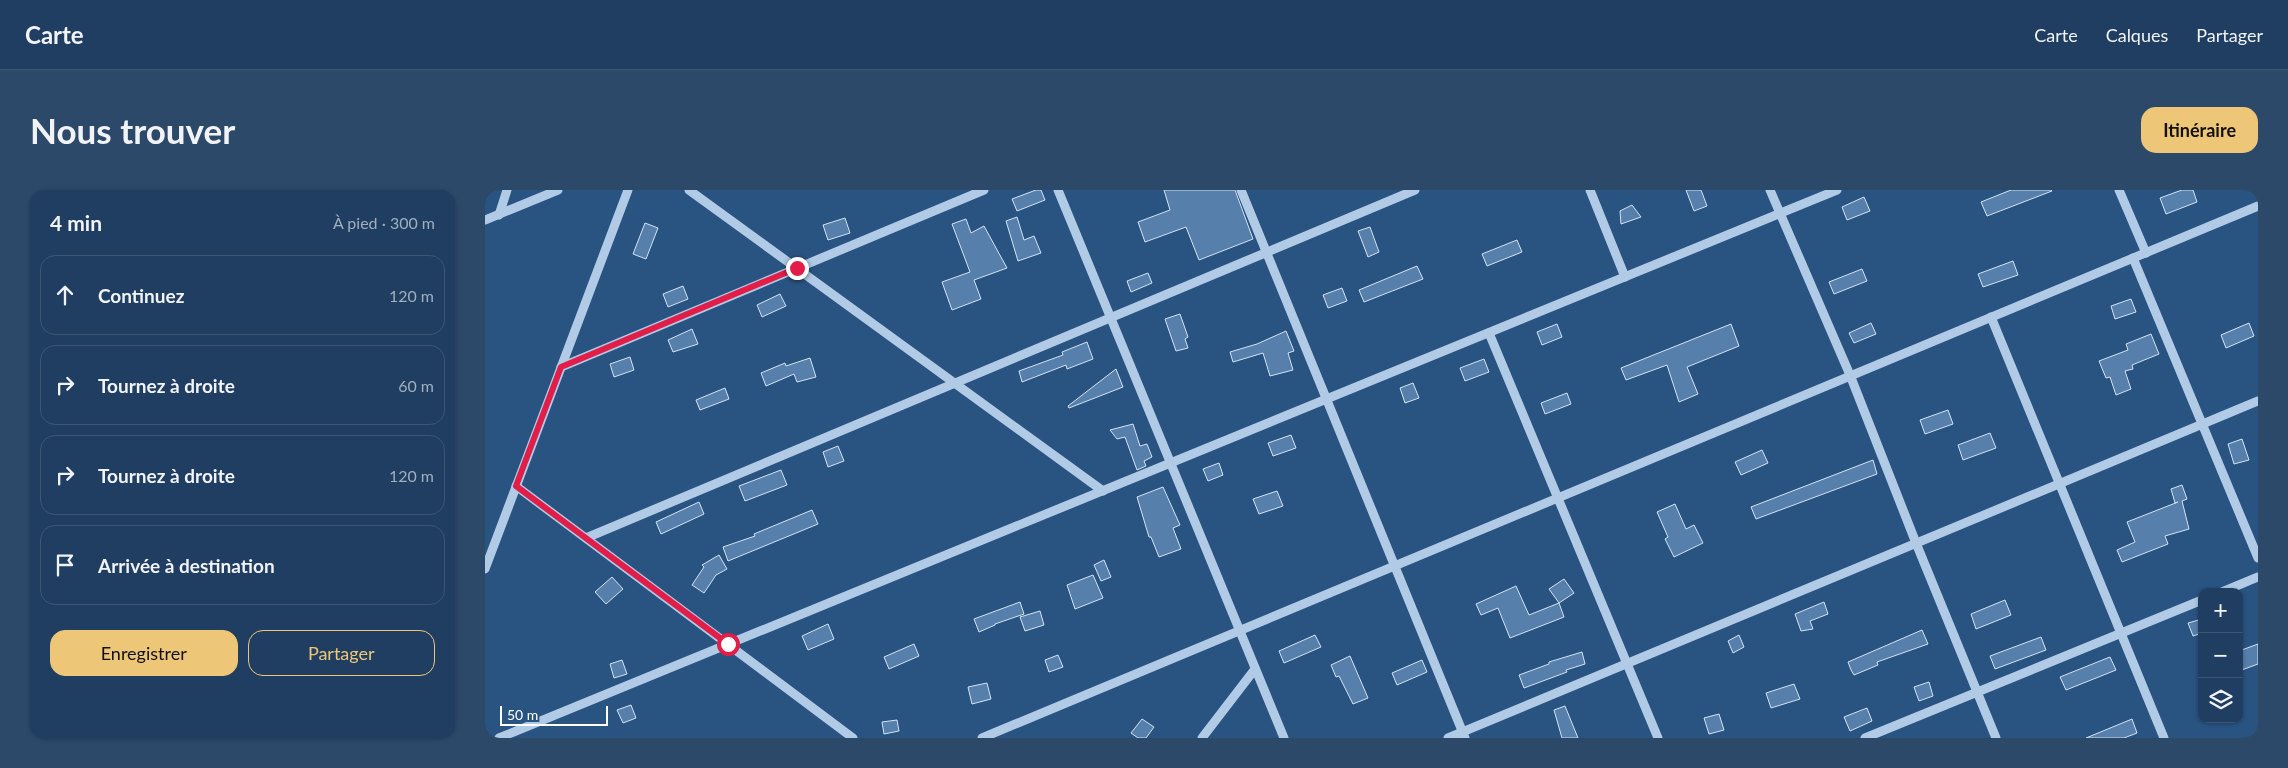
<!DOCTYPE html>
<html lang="fr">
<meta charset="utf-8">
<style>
:root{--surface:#1f3e61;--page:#2c496a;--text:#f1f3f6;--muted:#a1aebd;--line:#3c5776;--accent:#edc678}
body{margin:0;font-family:Lato,sans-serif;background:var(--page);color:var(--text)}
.controls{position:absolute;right:15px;bottom:15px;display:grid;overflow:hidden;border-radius:10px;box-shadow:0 1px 4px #0004}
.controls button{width:45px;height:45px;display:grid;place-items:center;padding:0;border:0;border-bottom:1px solid var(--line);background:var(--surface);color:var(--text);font:25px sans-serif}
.scale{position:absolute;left:15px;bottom:12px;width:108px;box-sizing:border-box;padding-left:5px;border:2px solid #fff;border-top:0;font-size:14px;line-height:18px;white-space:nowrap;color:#fff;-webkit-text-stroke:4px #295381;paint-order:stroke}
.stop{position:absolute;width:15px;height:15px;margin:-11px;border:4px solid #e11d48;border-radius:50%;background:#fff}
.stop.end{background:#e11d48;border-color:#fff;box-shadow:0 1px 5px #0008}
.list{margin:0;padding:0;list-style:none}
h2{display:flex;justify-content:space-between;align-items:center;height:65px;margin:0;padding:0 20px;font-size:21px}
h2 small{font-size:16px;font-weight:400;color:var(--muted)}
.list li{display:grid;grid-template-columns:32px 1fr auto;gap:15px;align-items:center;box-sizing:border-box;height:80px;margin:0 10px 10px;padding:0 10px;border:1px solid var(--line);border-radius:15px}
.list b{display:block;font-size:19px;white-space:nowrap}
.list em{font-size:16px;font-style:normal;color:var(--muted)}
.actions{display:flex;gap:10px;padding:15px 20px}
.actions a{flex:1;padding:11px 0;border:1px solid var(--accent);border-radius:15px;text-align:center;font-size:18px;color:var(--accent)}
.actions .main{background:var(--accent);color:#111}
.icon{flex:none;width:28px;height:28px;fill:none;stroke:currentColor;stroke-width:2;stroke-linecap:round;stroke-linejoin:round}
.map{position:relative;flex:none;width:1773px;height:548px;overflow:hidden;border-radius:15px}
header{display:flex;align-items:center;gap:30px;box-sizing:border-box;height:70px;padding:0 25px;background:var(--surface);border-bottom:1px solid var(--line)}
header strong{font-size:24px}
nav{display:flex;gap:28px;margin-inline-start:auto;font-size:18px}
.intro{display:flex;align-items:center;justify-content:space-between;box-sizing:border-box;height:120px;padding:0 30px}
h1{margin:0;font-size:35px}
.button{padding:12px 22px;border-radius:15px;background:var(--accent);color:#111;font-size:18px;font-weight:700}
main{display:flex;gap:30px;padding:0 30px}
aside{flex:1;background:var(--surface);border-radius:15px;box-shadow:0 1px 4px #0004}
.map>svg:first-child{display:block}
.building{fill:#567fab;stroke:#d4e4f5}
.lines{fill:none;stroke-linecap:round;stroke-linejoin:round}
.minor{stroke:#b1cbe6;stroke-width:9}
.route{stroke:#e11d48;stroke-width:6}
</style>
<header>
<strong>Carte</strong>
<nav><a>Carte</a><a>Calques</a><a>Partager</a></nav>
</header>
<div class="intro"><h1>Nous trouver</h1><a class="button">Itinéraire</a></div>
<main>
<aside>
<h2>4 min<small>À pied · 300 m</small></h2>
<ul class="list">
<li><svg class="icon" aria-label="ahead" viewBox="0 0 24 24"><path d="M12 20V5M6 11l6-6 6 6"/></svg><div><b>Continuez</b></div><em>120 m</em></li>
<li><svg class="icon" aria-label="right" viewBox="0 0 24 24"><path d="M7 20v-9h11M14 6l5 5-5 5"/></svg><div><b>Tournez à droite</b></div><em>60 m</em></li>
<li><svg class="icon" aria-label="right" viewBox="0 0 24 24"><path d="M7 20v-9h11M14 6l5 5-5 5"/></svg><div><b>Tournez à droite</b></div><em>120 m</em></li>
<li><svg class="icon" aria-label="arrive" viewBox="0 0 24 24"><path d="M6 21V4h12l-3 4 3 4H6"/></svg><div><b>Arrivée à destination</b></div></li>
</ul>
<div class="actions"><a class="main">Enregistrer</a><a>Partager</a></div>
</aside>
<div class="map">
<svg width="1773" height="548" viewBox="0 0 1773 548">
<rect width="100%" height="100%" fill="#295381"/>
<g class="building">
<path d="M 551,0 L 556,0 L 560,10 L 532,21 L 527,9 Z"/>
<path d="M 679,0 L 750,0 L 768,49 L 714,70 L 701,37 L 660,52 L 653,32 L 685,20 Z"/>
<path d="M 1201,0 L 1216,0 L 1222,16 L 1209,21 Z"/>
<path d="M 1526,0 L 1566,0 L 1567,1 L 1502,26 L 1496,12 Z"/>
<path d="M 1697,0 L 1708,0 L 1712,12 L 1681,24 L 1675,8 Z"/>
<path d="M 1379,7 L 1385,21 L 1362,30 L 1357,17 Z"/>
<path d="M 1147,15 L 1156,27 L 1136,34 L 1135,21 Z"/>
<path d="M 532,27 L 539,50 L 549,46 L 556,63 L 533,71 L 521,31 Z"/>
<path d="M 360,28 L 365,43 L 343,50 L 338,35 Z"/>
<path d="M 481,29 L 486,43 L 499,36 L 522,78 L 489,90 L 496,109 L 467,120 L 457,92 L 485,82 L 467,34 Z"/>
<path d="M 160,33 L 173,38 L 161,69 L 148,64 Z"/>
<path d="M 885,37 L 894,62 L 883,67 L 873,41 Z"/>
<path d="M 1032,50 L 1037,62 L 1002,76 L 997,64 Z"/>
<path d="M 1528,71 L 1533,85 L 1498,97 L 1493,84 Z"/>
<path d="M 932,76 L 938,89 L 879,112 L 874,100 Z"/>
<path d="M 1377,79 L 1382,91 L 1349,104 L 1344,92 Z"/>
<path d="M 663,83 L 667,93 L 646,102 L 642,91 Z"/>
<path d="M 198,96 L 203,109 L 183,117 L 178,104 Z"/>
<path d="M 857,98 L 862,111 L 843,118 L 838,105 Z"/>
<path d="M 295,104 L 301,116 L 277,127 L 272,115 Z"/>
<path d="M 1646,109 L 1651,122 L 1630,129 L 1626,116 Z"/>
<path d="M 695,124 L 703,147 L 700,149 L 703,158 L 691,161 L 680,129 Z"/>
<path d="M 1386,133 L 1391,144 L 1369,153 L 1364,143 Z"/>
<path d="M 1764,133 L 1769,146 L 1741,158 L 1736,145 Z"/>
<path d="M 1072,134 L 1077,147 L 1057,155 L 1052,142 Z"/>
<path d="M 1246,134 L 1254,156 L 1202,177 L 1213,204 L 1194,212 L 1182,175 L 1141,190 L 1136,178 Z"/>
<path d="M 207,139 L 213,154 L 188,162 L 183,150 Z"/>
<path d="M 801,141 L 809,161 L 803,163 L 808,180 L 785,186 L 778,163 L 748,172 L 745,162 L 772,154 Z"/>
<path d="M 1666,144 L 1674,164 L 1647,175 L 1648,179 L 1640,181 L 1646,199 L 1631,205 L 1625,187 L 1621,188 L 1614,171 L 1643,160 L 1641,154 Z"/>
<path d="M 602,152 L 608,169 L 582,179 L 581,175 L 537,192 L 534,181 L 578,165 L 577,162 Z"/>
<path d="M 145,167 L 149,180 L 129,187 L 125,174 Z"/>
<path d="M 325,168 L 331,187 L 312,192 L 309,184 L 281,196 L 276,183 L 300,173 L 301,176 Z"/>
<path d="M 999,169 L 1004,182 L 980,191 L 975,178 Z"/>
<path d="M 631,179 L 638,197 L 584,218 L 583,216 Z"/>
<path d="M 928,193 L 934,208 L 920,213 L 915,198 Z"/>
<path d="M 240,198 L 244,209 L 215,220 L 211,210 Z"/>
<path d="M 1082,203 L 1086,214 L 1060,224 L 1056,213 Z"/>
<path d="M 1463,220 L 1468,234 L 1440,244 L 1435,230 Z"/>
<path d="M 648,234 L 655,256 L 662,254 L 667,267 L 659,271 L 661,276 L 652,280 L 640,247 L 632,249 L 625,240 Z"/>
<path d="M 1505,243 L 1511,258 L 1478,270 L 1473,255 Z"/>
<path d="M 806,245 L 811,258 L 788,266 L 783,253 Z"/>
<path d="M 1757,249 L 1764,270 L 1749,274 L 1743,254 Z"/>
<path d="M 353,256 L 359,271 L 343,277 L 338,262 Z"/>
<path d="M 1277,260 L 1283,273 L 1256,285 L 1250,272 Z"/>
<path d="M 1388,270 L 1392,284 L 1271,329 L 1266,317 Z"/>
<path d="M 734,273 L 738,285 L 723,291 L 718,279 Z"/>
<path d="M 296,280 L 302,295 L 260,311 L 254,296 Z"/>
<path d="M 1697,295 L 1702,309 L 1697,311 L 1704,339 L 1680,346 L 1683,354 L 1637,372 L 1632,360 L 1650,352 L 1642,332 L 1693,312 L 1690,313 L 1686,299 Z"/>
<path d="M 678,297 L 695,335 L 688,338 L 696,359 L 674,367 L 666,347 L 664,347 L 652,307 Z"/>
<path d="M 792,301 L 798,316 L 774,324 L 768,309 Z"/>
<path d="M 214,312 L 219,324 L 176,344 L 171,332 Z"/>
<path d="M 1190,314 L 1201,339 L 1209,335 L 1218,353 L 1189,367 L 1180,349 L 1183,347 L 1172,322 Z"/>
<path d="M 327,320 L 333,334 L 243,371 L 238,357 L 270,346 L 269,344 Z"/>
<path d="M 234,365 L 242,379 L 231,385 L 219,403 L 207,395 L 219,377 L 217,375 Z"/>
<path d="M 619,370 L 626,387 L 616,391 L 609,375 Z"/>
<path d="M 608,385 L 618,408 L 590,419 L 582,395 Z"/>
<path d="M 127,387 L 138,399 L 121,414 L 110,402 Z"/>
<path d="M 1079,389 L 1089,403 L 1074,413 L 1064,399 Z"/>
<path d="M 1031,396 L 1044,425 L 1074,413 L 1079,427 L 1025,448 L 1013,418 L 996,425 L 991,414 Z"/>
<path d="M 1520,410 L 1526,425 L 1491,439 L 1486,424 Z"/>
<path d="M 535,412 L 539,424 L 510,434 L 510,435 L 494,442 L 489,429 Z"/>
<path d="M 1339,412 L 1343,424 L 1325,431 L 1328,439 L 1316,441 L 1310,424 Z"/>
<path d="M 555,421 L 559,435 L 540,441 L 535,427 Z"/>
<path d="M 1717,429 L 1717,443 L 1708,446 L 1703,433 Z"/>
<path d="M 343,434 L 349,449 L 323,460 L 317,446 Z"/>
<path d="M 1437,440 L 1443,454 L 1392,472 L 1393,475 L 1369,485 L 1366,480 L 1363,472 Z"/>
<path d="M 830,445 L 836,457 L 799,473 L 794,461 Z"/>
<path d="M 1254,445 L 1259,457 L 1248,463 L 1243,451 Z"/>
<path d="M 1556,447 L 1561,460 L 1510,479 L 1505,466 Z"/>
<path d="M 429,454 L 434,466 L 404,479 L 399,467 Z"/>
<path d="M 1773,454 L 1773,474 L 1754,481 L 1754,461 Z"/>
<path d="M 1097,462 L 1100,474 L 1081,480 L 1082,482 L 1039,498 L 1034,485 L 1064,474 L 1064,472 Z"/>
<path d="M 573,465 L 578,477 L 564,482 L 560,470 Z"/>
<path d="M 865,466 L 883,508 L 868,514 L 854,486 L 851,487 L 846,475 Z"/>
<path d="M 1625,467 L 1631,480 L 1581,500 L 1575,487 Z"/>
<path d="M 137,470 L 142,484 L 129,488 L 125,474 Z"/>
<path d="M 937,470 L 942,482 L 912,495 L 907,483 Z"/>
<path d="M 1444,492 L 1448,506 L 1434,511 L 1429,497 Z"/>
<path d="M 502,493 L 506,509 L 487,514 L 483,497 Z"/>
<path d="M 1309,494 L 1315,509 L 1286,518 L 1281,503 Z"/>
<path d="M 146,515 L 151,528 L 138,533 L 132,520 Z"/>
<path d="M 1080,516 L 1093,548 L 1077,548 L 1069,520 Z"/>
<path d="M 1382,518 L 1387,531 L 1365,541 L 1359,527 Z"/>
<path d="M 1234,524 L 1239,540 L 1224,544 L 1219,528 Z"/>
<path d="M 657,529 L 669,537 L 661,548 L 653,548 L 646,543 Z"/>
<path d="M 1647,529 L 1652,543 L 1639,548 L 1601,548 Z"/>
<path d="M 412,530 L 414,541 L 399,544 L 397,532 Z"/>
</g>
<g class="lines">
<g class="minor">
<path d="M 204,0 L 618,301"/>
<path d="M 573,0 L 799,548"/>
<path d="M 756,0 L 980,548"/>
<path d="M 1105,0 L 1140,87"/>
<path d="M 1285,0 L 1365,185 L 1431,353 L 1511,548"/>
<path d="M 1634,0 L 1661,63"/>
<path d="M 14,25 L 22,0"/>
<path d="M 0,30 L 73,0"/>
<path d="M 1648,68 L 1773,368"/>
<path d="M 1506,127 L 1679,548"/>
<path d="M 1004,143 L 1173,548"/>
<path d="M 76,177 L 499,0"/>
<path d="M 31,296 L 368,548"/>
<path d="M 101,348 L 930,0"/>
<path d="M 0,379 L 143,0"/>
<path d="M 1737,402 L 1773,387"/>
<path d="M 14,548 L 1352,0"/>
<path d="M 497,548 L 1773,16"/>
<path d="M 717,548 L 770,479"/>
<path d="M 963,548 L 1773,211"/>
<path d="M 1380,548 L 1717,410"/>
</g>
</g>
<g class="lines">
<path class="route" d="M 243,454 L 31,296 L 76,177 L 312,78"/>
</g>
</svg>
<div class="controls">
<button>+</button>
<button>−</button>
<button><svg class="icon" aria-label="layers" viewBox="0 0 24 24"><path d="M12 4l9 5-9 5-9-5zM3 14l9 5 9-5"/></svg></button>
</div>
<div class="scale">50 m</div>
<div class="stop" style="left:243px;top:454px"></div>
<div class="stop end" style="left:312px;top:78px"></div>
</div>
</main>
